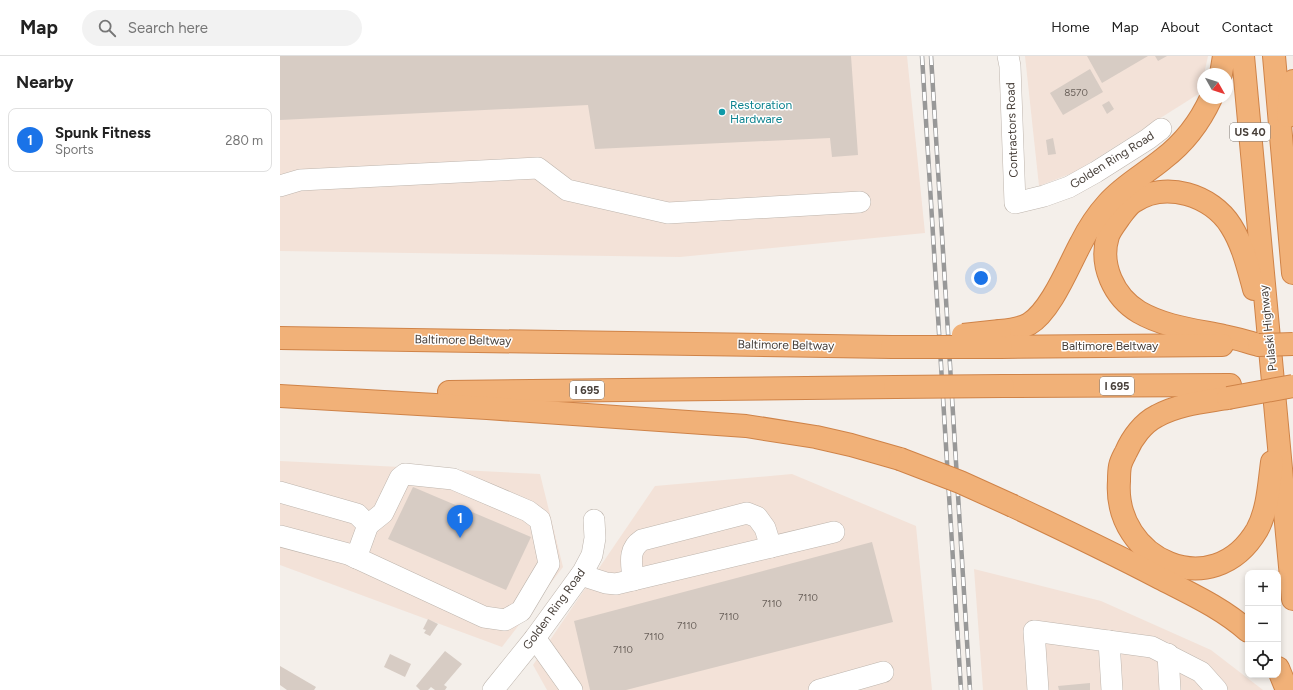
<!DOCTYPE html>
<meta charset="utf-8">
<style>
:root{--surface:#fff;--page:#f2f2f2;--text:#222;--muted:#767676;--line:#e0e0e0;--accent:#1a73e8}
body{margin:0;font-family:Figtree,sans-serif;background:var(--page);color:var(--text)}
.controls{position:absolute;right:12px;bottom:12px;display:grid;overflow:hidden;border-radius:8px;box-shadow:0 2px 6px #0003}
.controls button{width:36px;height:36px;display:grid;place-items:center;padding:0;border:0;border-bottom:1px solid var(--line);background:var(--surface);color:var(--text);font:20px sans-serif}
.compass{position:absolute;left:917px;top:12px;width:36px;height:36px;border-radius:50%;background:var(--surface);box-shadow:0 2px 6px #0003;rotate:129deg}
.you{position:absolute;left:701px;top:222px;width:14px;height:14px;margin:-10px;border:3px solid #fff;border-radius:50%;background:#1a73e8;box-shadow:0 0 0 6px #1a73e833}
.badge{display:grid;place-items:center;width:26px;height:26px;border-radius:50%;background:var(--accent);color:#fff;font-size:13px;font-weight:700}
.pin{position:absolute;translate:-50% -33px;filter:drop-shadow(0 1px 2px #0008)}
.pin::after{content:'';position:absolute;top:21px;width:14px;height:12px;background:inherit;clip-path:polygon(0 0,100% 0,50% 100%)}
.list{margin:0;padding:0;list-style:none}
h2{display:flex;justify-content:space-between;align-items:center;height:52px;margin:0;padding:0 16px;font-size:17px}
h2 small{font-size:13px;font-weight:400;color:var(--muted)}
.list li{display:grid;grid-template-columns:26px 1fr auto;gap:12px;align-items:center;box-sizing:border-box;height:64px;margin:0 8px 8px;padding:0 8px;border:1px solid var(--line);border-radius:8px}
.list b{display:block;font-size:15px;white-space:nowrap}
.list p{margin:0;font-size:13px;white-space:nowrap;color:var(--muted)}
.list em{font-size:13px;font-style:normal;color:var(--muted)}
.icon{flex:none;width:22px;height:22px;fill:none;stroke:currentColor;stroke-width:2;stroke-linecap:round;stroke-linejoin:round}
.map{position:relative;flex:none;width:1013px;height:634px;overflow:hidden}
header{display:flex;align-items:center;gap:24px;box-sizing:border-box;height:56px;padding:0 20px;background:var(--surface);border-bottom:1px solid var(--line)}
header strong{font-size:19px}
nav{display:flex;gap:22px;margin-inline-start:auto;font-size:14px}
.search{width:280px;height:36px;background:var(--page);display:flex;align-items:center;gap:10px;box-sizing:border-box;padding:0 14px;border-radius:22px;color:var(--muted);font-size:15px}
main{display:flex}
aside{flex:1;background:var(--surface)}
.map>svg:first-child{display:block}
.commercial{fill:#f3e2d8}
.building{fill:#d7ccc4}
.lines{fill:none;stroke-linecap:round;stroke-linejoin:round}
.minor-casing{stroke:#beb5ad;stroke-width:22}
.highway-casing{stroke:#cf8348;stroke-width:24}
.minor{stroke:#fff;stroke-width:21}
.highway{stroke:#f1b178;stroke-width:22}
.rail-casing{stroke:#989898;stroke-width:4.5}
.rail{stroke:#fff;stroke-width:3;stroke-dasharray:9;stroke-linecap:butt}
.highway-bridge-casing{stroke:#cf8348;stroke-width:24;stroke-linecap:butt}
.highway-bridge{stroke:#f1b178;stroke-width:22}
.culture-dot{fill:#0f9aa8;stroke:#fff;stroke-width:1.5}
.labels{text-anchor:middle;stroke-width:3;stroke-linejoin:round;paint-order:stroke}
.number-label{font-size:10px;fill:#6b625c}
.shield{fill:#fff;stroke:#7e7974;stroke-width:1}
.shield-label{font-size:11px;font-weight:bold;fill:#473f39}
.culture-label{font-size:12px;fill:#0d838f;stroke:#fff;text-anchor:start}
.street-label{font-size:12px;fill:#473f39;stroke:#fff}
</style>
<header>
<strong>Map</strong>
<div class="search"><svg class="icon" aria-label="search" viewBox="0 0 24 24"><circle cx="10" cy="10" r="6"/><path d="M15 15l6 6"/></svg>Search here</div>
<nav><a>Home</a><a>Map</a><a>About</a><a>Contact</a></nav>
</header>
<main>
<aside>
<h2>Nearby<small></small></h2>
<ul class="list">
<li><span class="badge">1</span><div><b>Spunk Fitness</b><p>Sports</p></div><em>280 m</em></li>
</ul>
</aside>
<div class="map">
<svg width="1013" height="634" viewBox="0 0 1013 634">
<rect width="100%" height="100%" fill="#f4efea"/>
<g class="commercial">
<path d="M 0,0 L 627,0 L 645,177 L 400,201 L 0,195 Z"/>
<path d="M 745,0 L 928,0 L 920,37 L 795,116 L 759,130 Z"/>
<path d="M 0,405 L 260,418 L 283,511 L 222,591 L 0,509 Z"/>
<path d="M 512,418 L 636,470 L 652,634 L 267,634 L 253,609 L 375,430 Z"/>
<path d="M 694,513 L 821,545 L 931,594 L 983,634 L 703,634 Z"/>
</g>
<g class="building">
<path d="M 0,0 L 571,0 L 578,99 L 552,101 L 550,82 L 315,93 L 308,49 L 0,64 Z"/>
<path d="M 807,0 L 868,0 L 822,27 Z"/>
<path d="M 875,0 L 887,0 L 878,5 Z"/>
<path d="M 810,13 L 823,36 L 783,59 L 770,37 Z"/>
<path d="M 829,45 L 834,53 L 827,58 L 822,49 Z"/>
<path d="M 773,82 L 776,98 L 768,99 L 766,84 Z"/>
<path d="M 133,431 L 251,481 L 226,534 L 108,483 Z"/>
<path d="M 592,486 L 613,566 L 346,634 L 310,634 L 294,565 Z"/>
<path d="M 148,563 L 158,568 L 150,580 L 144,577 L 146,574 L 143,573 Z"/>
<path d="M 165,595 L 182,608 L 164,629 L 167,631 L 165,634 L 155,634 L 151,631 L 148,634 L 140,634 L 136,630 Z"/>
<path d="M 110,598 L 131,608 L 125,621 L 104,611 Z"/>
<path d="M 0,610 L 36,631 L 34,634 L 7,634 L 0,629 Z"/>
<path d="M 810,627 L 810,634 L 779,634 L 778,630 Z"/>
</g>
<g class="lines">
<g class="minor-casing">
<g id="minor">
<path d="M 728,0 L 730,10 L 735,147 L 764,140 L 789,131 L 816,116 L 868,83 L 881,73"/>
<path d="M 0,130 L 20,124 L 258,112 L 287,134 L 388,157 L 580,146"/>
<path d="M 0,436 L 77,458 L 88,469 L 76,502"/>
<path d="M 0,480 L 68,498 L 204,561 L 225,564 L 241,555 L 269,508 L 260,464 L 248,455 L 173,423 L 125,418 L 120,422 L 103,457 L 88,469"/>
<path d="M 301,519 L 326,527 L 336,528 L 554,476"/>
<path d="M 353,524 C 352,508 347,494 362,484 L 467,457 L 477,461 L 485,472 L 491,491"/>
<path d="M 255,582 L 292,634"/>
<path d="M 829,585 L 832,634"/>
<path d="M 888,598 L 890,634"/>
<path d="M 213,634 L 255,582 L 303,516 L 312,499 L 315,482 L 314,464"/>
<path d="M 539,634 L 603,616"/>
<path d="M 758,634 L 754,575 L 872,591 L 921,616 L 937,634"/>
</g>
</g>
<g class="highway-casing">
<g id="highway">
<path d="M 963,0 L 1013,543"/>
<path d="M 994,0 L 1013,217"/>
<path d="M 941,18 L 944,0"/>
<path d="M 1008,60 L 1010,39 L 1013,25"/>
<path d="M 974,233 C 968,211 963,189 951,170 C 932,139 885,124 853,146 C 847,150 843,157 839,162 C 835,168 830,174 828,180 C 819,209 834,241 859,256 C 885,271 915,274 944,280 C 956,282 967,286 979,289"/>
<path d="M 720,275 C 730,274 740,273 749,268 C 771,255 789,209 801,187 C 808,173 818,158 828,147 C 844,129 865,118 883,103 C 904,87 920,66 931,42"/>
<path d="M 0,282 L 612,291"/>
<path d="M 721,291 L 942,289"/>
<path d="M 723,330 L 950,329"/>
<path d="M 169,336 L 615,331"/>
<path d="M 0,340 L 207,352 L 466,370 L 536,381 L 571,389 L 620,403"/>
<path d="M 948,342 C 924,346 899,348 877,360 C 863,367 852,382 846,396 C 844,400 841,405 840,410 C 839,415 839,420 839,425 C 833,504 933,549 977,474 C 988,454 989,428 992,406"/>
<path d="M 733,450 C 782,473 832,497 880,522 C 911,538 942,552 968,575"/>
<path d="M 998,612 L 1007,634"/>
</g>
</g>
<use href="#minor" class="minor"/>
<use href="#highway" class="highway"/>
<g class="rail-casing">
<g id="rail">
<path d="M 642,0 L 681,634"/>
<path d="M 651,0 L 690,634"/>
</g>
</g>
<use href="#rail" class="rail"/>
<g class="highway-bridge-casing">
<g id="highway-bridge">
<path d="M 683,279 L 720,275"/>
<path d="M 979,289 L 1013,288"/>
<path d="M 612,291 L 721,291"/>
<path d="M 615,331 L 723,330"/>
<path d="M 948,342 L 1013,330"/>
<path d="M 620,403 L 680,426 L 733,450"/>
</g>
</g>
<use href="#highway-bridge" class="highway-bridge"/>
</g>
<circle class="culture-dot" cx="442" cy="56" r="4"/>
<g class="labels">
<g class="number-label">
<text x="796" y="40">8570</text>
<text x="528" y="545">7110</text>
<text x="492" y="551">7110</text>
<text x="449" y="564">7110</text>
<text x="407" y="573">7110</text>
<text x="374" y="584">7110</text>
<text x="343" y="597">7110</text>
</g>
<g class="shield">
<rect x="950" y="67" width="40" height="18" rx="3"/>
<rect x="820" y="321" width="34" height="18" rx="3"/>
<rect x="290" y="325" width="34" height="18" rx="3"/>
</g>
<g class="shield-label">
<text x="970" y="80">US 40</text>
<text x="837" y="334">I 695</text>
<text x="307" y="338">I 695</text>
</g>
<g class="culture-label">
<text x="450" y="53">Restoration<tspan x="450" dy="14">Hardware</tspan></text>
</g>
<g class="street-label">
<text transform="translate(732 74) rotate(-92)" y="4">Contractors Road</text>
<text transform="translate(832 104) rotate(-32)" y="4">Golden Ring Road</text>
<text transform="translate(988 272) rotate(-96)" y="4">Pulaski Highway</text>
<text transform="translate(183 284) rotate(1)" y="4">Baltimore Beltway</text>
<text transform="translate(506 289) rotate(1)" y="4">Baltimore Beltway</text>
<text x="830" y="294">Baltimore Beltway</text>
<text transform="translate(274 553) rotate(-54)" y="4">Golden Ring Road</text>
</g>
</g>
</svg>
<div class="controls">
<button>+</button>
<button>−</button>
<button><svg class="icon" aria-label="locate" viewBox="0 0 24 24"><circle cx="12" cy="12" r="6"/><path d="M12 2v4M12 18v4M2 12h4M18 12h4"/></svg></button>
</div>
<svg class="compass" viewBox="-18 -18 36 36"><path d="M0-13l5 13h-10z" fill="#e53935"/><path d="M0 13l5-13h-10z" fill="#767676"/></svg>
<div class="you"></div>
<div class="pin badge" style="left:180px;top:482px">1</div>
</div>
</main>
